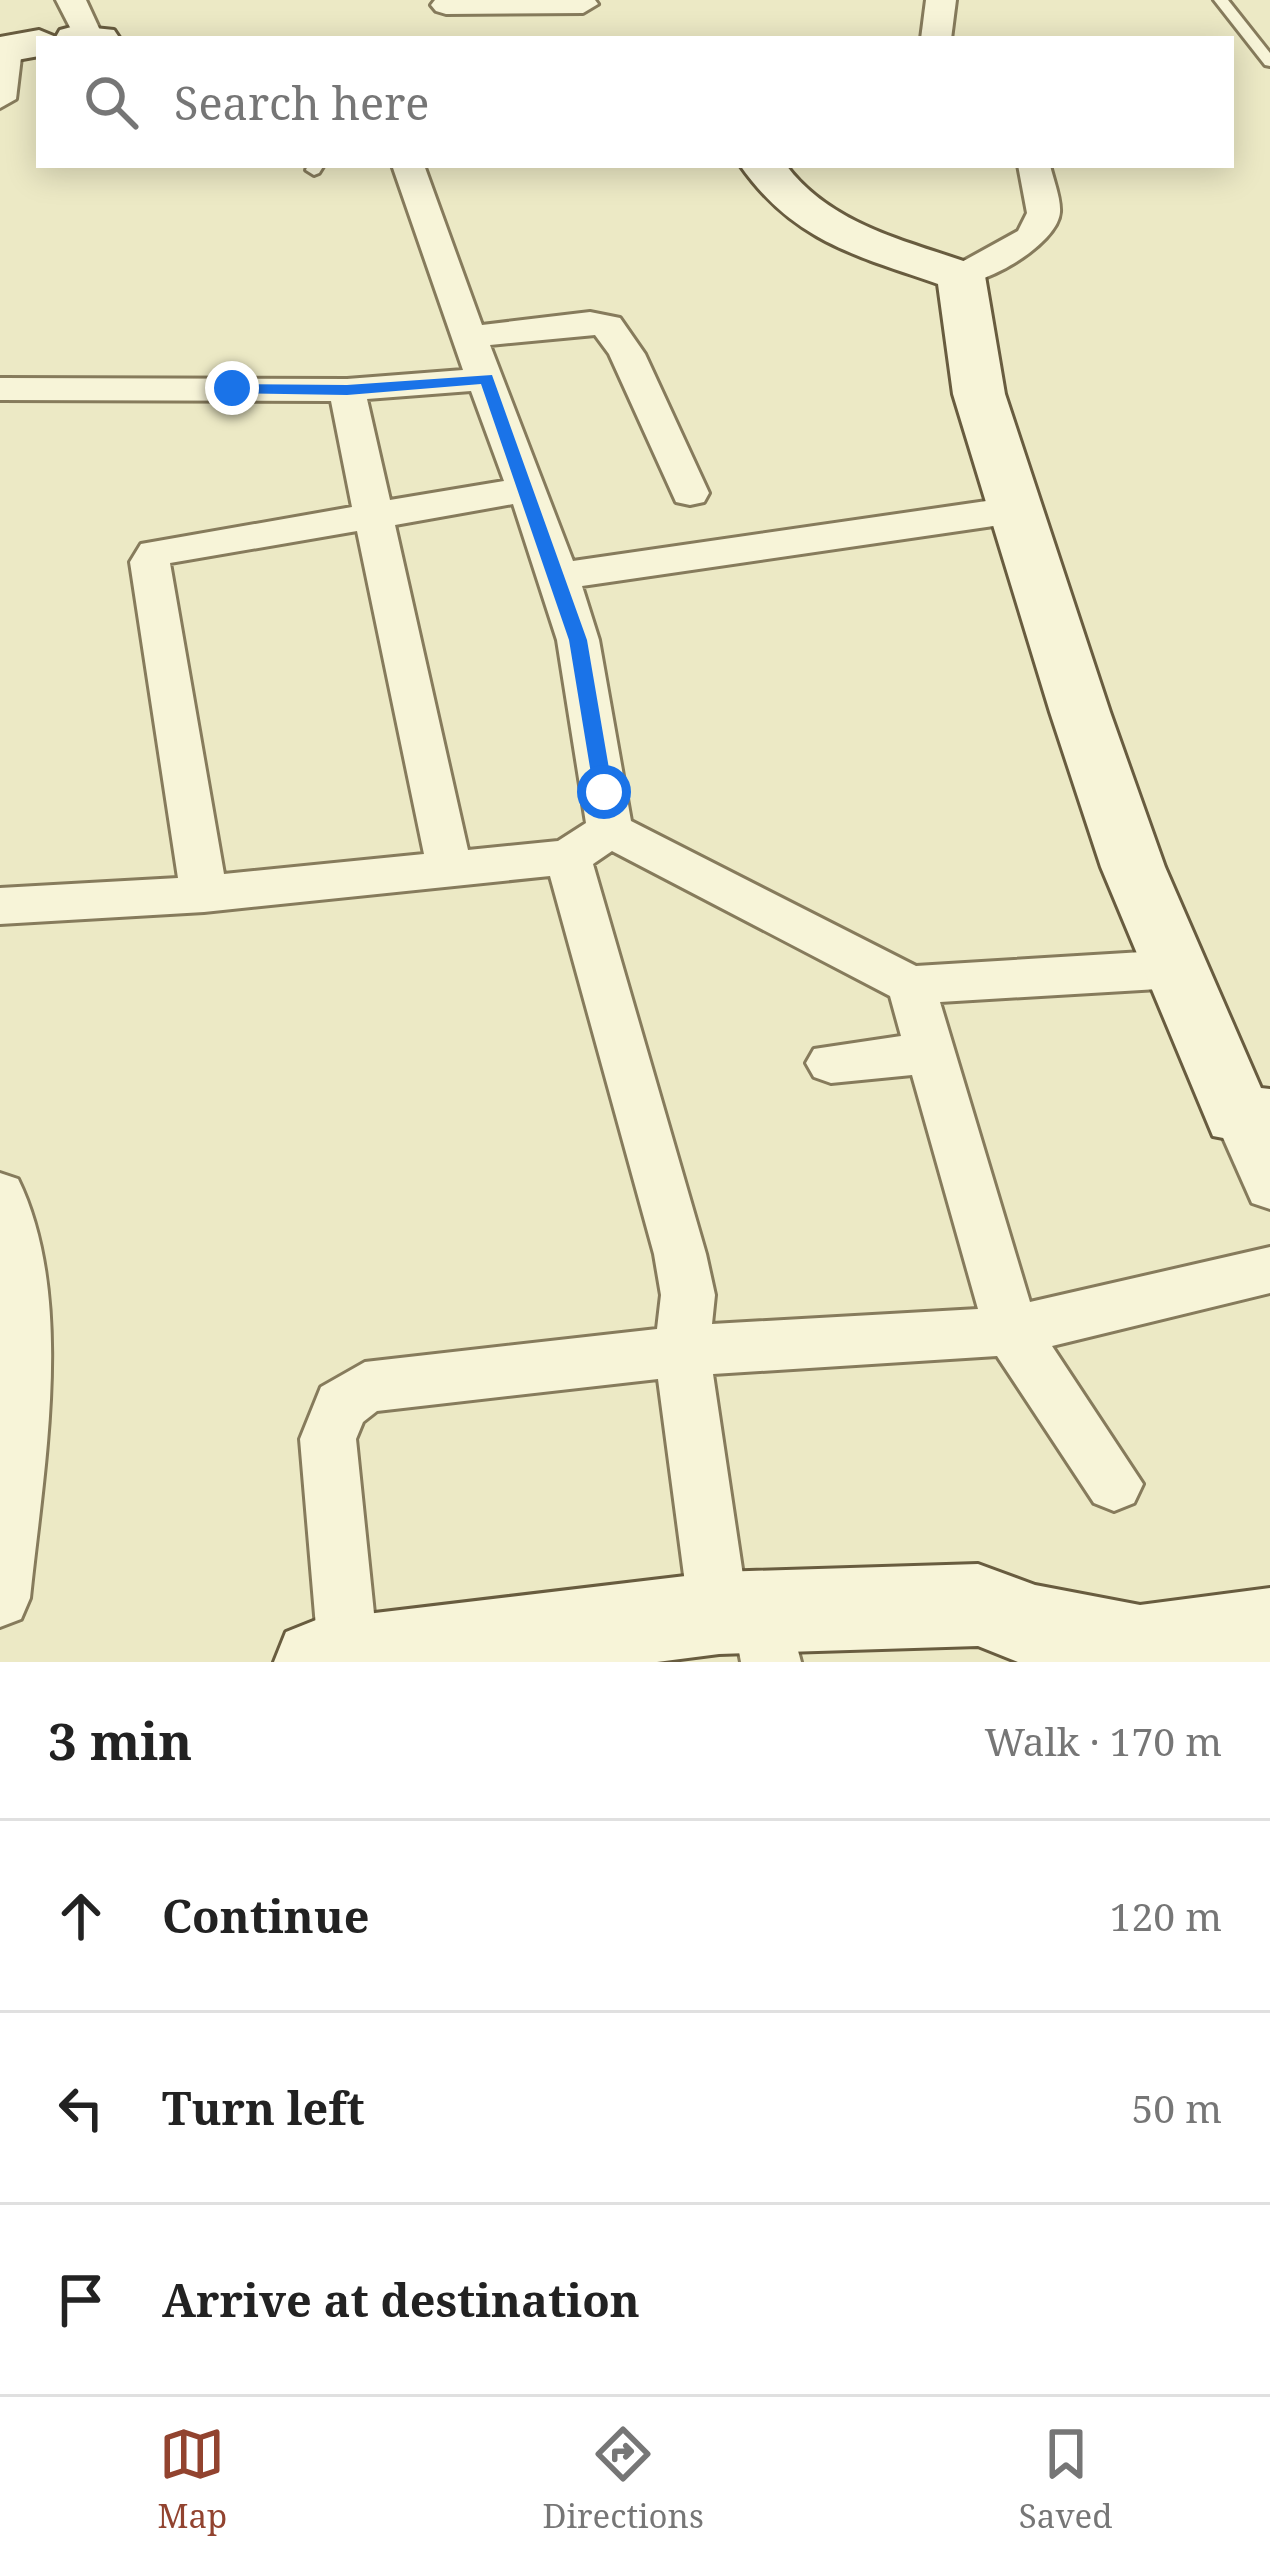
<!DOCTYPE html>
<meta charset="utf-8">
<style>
:root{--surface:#fff;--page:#f2f2f2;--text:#222;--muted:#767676;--line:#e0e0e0;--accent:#92432f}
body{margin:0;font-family:"Noto Serif",serif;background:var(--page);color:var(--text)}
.stop{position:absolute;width:36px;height:36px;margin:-27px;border:9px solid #1a73e8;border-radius:50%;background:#fff}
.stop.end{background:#1a73e8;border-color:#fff;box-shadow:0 3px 12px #0008}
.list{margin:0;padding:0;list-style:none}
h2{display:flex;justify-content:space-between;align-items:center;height:156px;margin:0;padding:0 48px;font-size:51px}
h2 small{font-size:39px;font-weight:400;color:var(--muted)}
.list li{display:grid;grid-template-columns:78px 1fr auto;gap:36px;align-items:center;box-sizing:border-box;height:192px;padding:0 48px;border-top:3px solid var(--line)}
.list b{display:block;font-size:45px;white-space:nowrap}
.list em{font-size:39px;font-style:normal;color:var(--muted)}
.icon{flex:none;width:66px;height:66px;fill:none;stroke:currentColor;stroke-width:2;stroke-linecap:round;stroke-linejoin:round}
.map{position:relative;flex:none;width:1270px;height:1662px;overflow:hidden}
.search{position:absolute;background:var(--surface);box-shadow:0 6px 30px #0003;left:36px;right:36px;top:36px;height:132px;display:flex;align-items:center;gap:30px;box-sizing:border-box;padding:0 42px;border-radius:0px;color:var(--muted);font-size:45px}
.sheet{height:732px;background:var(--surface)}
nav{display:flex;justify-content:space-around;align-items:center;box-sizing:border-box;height:168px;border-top:3px solid var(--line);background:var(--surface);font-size:33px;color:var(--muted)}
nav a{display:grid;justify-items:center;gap:6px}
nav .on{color:var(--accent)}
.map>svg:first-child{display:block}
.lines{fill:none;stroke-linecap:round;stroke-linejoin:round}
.lane-casing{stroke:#867b5c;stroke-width:6}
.street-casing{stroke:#867b5c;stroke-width:6}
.secondary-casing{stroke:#685c3f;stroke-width:6}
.lane{fill:#f7f4d8;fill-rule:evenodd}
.street{fill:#f7f4d8;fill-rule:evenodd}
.secondary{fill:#f7f4d8;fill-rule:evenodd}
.route{fill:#1a73e8}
</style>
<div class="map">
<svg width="1270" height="1662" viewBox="0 0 1270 1662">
<rect width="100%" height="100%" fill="#ece9c5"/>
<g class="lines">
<g class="lane-casing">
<g id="lane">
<path d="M 1214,0 L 1228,0 L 1270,53 L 1270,66 L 1265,65 Z"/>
<path d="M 308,165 L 324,165 L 319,173 L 314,175 L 306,170 Z"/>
</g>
</g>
<g class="street-casing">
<g id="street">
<path d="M 56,0 L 86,0 L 104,39 L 76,39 Z"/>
<path d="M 435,0 L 595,0 L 598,4 L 583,13 L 446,14 L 436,11 L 431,5 Z"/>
<path d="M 926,0 L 956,0 L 951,39 L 921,39 Z"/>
<path d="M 7,40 L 22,49 L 16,99 L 0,108 L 0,42 Z"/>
<path d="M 392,165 L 424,165 L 482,325 L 590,312 L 620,318 L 645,354 L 709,493 L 704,502 L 690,505 L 676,502 L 609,354 L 595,335 L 490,345 L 573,561 L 1014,497 L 1028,501 L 1033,510 L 1028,519 L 1014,523 L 582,586 L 599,640 L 631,821 L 916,966 L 1175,950 L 1192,956 L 1199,969 L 1192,982 L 1175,988 L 940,1002 L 1030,1302 L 1270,1247 L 1270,1293 L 1052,1346 L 1143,1484 L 1134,1503 L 1114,1511 L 1094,1503 L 997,1356 L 713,1374 L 745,1589 L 761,1583 L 782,1591 L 801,1662 L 741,1662 L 736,1636 L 719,1642 L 698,1634 L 689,1613 L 658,1379 L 377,1411 L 363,1422 L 356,1439 L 379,1662 L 319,1662 L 300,1439 L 321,1387 L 365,1362 L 657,1329 L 661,1295 L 654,1254 L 550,876 L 204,912 L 0,924 L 0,888 L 178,878 L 130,562 L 141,544 L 352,507 L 331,401 L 0,400 L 0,378 L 347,379 L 463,370 ZM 471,391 L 504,481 L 390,500 L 367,399 ZM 513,504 L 557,640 L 586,823 L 558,841 L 468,850 L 395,525 ZM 357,531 L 424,854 L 224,874 L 170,563 ZM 612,851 L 890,996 L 901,1036 L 814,1049 L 806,1063 L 814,1077 L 831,1083 L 912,1075 L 978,1309 L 712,1324 L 715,1295 L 706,1254 L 593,864 Z"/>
<path d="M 1018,165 L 1050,165 C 1053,179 1061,198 1060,212 C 1058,245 978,291 949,283 L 944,276 L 949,269 L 1018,231 L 1027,213 Z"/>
<path d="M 1238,1094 L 1256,1100 L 1270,1130 L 1270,1209 L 1252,1203 L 1213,1115 L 1220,1100 Z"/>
<path d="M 0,1173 L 18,1179 C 76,1298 43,1471 30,1598 L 21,1619 L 0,1627 Z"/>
</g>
</g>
<g class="secondary-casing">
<g id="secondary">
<path d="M 75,26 L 114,30 L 120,39 L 39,39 L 39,56 L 0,63 L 0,37 L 39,30 L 56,37 L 60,30 Z"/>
<path d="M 740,165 L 786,165 C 831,226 911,242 978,266 L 985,276 L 1005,394 L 1110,712 L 1165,867 L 1261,1088 L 1270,1089 L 1270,1147 L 1213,1136 L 1101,867 L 1050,712 L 953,394 L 938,284 C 855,255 793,241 740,165 Z"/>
<path d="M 978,1564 L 1035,1585 L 1140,1605 L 1270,1588 L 1270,1662 L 1018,1662 L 978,1646 L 719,1654 L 657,1662 L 274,1662 L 286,1632 L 316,1620 L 719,1572 Z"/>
</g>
</g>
<use href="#lane" class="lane"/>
<use href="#street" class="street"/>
<use href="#secondary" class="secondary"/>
</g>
<path class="route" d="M 492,375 L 587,640 L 613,792 L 604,799 L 594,792 L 569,640 L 481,384 L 347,395 L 232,393 L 224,388 L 232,384 L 347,385 Z"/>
</svg>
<div class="stop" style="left:604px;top:792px"></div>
<div class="stop end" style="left:232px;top:388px"></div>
<div class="search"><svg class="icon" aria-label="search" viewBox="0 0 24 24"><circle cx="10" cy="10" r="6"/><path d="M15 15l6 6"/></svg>Search here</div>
</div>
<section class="sheet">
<h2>3 min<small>Walk · 170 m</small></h2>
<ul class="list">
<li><svg class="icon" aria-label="ahead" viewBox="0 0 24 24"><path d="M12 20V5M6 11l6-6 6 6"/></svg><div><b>Continue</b></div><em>120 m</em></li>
<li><svg class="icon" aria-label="left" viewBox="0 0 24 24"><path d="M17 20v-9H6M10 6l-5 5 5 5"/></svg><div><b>Turn left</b></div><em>50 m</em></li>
<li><svg class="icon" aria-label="arrive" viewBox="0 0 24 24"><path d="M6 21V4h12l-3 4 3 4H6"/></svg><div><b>Arrive at destination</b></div></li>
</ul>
</section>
<nav>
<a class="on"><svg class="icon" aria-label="map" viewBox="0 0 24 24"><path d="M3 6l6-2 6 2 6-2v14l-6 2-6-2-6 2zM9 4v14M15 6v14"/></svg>Map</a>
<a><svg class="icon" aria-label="directions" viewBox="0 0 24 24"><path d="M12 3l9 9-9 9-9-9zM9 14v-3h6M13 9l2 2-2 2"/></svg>Directions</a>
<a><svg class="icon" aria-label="saved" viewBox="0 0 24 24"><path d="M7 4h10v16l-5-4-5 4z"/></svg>Saved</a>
</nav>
